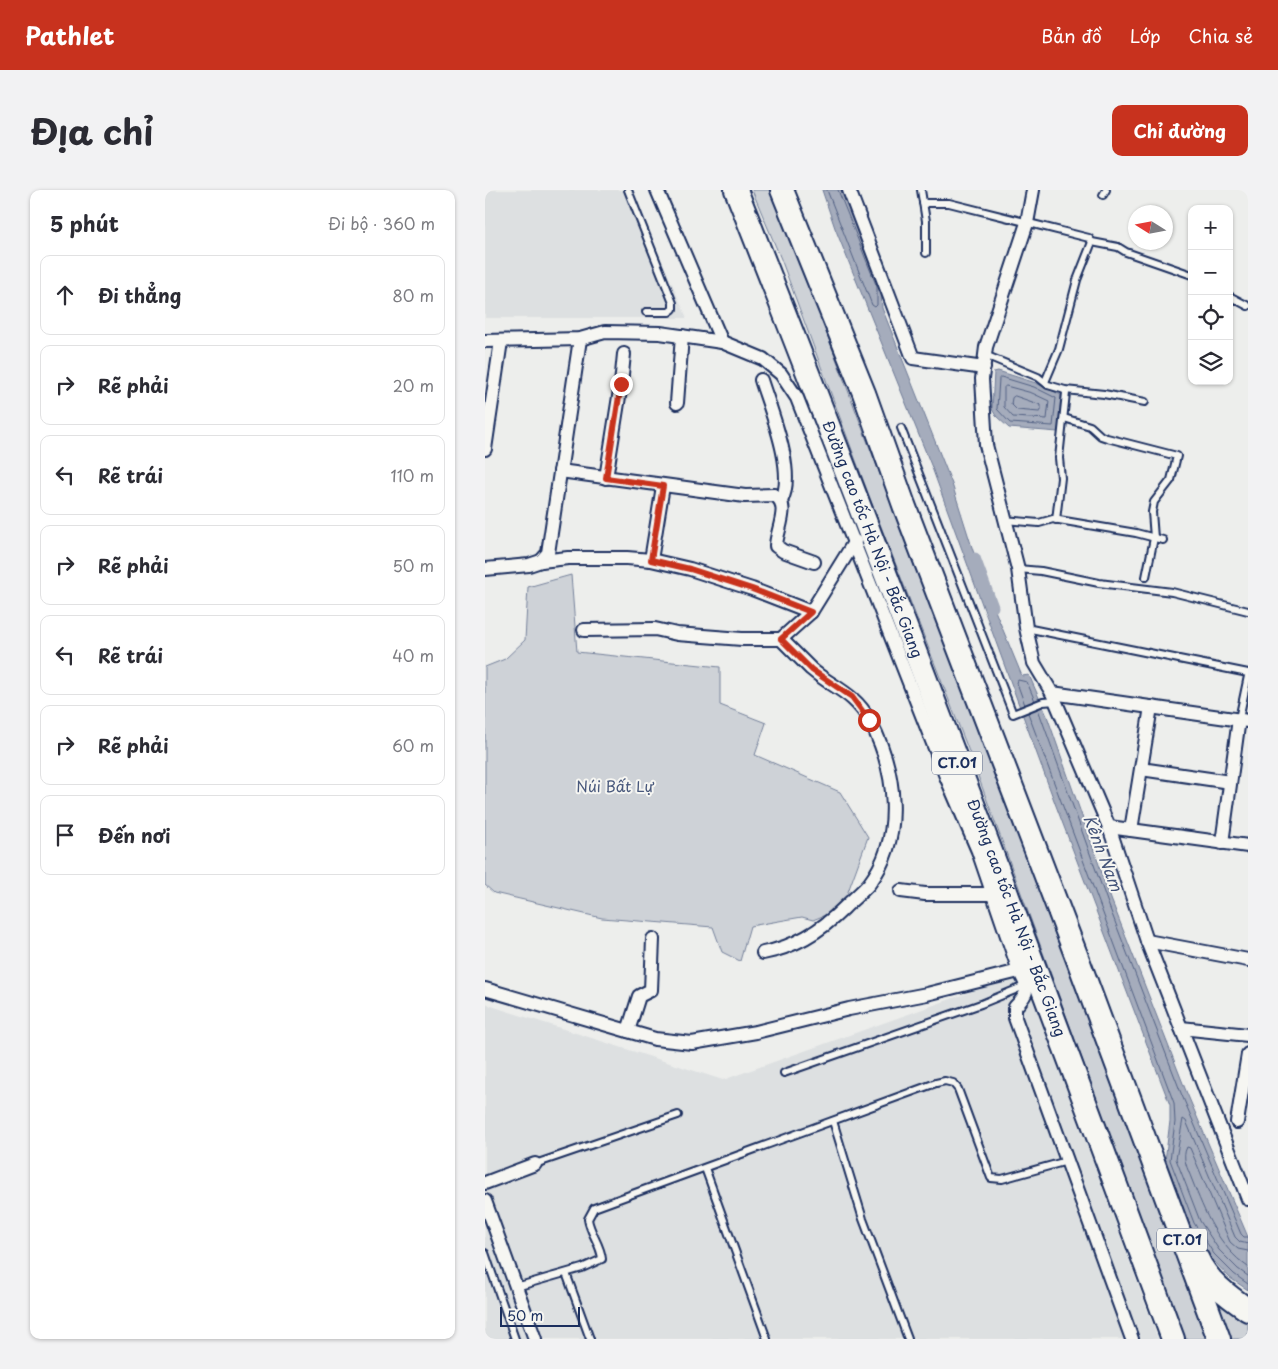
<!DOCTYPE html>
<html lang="vi">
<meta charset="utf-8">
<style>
:root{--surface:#fff;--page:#f2f2f3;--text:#2b2b33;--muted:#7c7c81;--line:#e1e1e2;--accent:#c8321e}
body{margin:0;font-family:"Playpen Sans",sans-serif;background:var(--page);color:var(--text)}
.controls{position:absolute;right:15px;top:15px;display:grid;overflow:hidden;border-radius:10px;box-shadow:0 1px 4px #0004}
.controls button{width:45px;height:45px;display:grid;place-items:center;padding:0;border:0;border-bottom:1px solid var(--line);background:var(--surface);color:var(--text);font:25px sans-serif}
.compass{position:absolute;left:643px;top:15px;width:45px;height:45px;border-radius:50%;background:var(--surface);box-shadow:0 1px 4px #0004;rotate:281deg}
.scale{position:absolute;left:15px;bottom:12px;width:80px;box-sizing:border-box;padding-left:5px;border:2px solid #1b2f5e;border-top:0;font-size:14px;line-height:18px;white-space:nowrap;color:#1b2f5e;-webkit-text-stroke:4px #f6f6f2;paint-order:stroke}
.stop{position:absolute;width:15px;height:15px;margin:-11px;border:4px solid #c8321e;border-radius:50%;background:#fff}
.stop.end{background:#c8321e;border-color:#fff;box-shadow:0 1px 5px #0008}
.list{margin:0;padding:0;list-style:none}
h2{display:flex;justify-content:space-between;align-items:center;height:65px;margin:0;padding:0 20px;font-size:21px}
h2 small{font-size:16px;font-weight:400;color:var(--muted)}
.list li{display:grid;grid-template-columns:32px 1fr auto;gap:15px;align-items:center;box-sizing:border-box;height:80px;margin:0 10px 10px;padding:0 10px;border:1px solid var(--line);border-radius:10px}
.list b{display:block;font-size:19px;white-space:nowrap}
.list em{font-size:16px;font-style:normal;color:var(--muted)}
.icon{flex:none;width:28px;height:28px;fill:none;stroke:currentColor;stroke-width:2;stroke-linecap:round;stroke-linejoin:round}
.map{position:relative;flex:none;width:763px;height:1149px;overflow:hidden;border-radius:10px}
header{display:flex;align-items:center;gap:30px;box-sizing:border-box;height:70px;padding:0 25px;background:var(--accent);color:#fff}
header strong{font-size:24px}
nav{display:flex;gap:28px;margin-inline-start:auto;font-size:18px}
.intro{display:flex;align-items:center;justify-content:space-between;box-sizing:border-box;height:120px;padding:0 30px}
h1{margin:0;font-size:35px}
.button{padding:12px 22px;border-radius:10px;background:var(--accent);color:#fff;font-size:18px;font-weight:700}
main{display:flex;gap:30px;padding:0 30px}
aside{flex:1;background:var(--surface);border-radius:10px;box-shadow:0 1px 4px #0004}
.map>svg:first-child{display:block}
.built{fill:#dde0e1}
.green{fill:#ced2d7;stroke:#74809a}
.water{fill:#a5acbc;stroke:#6e7a96}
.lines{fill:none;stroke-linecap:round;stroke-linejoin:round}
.shore{stroke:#526184;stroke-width:1}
.canal{stroke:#a5acbc;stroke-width:11}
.service-casing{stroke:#1b2f5e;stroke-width:10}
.minor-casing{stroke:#1b2f5e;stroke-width:16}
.motorway-casing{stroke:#1b2f5e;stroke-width:26}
.service{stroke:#f6f6f2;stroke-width:6}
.minor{stroke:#f6f6f2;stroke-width:12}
.motorway{stroke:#f6f6f2;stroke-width:22}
.route{stroke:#c8321e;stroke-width:6}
.labels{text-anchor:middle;stroke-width:4;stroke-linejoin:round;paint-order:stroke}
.shield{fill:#f6f6f2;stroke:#5d6b8a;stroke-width:1}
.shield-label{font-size:14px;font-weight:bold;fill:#1b2f5e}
.street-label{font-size:15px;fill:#1b2f5e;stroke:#f6f6f2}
.park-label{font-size:15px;fill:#48587c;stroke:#f6f6f2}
.water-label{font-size:16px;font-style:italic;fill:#44547a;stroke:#f6f6f2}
</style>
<header>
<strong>Pathlet</strong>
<nav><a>Bản đồ</a><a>Lớp</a><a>Chia sẻ</a></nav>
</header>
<div class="intro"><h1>Địa chỉ</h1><a class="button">Chỉ đường</a></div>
<main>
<aside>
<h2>5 phút<small>Đi bộ · 360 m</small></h2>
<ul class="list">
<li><svg class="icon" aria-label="ahead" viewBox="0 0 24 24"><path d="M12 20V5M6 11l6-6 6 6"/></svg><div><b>Đi thẳng</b></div><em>80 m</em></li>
<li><svg class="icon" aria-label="right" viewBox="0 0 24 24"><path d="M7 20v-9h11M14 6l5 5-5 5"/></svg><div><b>Rẽ phải</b></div><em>20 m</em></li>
<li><svg class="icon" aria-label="left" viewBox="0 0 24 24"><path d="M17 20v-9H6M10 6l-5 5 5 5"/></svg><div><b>Rẽ trái</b></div><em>110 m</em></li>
<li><svg class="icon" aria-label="right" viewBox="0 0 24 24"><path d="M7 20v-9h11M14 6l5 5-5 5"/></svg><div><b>Rẽ phải</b></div><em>50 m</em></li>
<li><svg class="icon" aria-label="left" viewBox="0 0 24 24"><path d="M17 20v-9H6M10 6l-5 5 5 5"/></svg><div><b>Rẽ trái</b></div><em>40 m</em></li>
<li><svg class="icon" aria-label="right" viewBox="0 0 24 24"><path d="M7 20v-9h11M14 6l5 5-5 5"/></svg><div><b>Rẽ phải</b></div><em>60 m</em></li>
<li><svg class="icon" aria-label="arrive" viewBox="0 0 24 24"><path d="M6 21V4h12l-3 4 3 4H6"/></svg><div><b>Đến nơi</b></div></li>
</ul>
</aside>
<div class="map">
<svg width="763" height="1149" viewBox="0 0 763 1149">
<rect width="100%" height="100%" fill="#edeeec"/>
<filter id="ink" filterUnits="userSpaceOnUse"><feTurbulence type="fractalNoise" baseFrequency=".02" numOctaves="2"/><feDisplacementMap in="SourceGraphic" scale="10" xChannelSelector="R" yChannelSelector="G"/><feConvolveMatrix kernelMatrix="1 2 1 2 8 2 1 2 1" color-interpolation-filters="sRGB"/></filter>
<g filter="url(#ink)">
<g class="built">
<path d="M 0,0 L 146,0 L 202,128 L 0,128 Z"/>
<path d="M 539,783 L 673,1149 L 0,1149 L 0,814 L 238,890 Z"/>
</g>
<g class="green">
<path d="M 267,0 L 287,0 C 320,82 349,165 381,248 C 497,547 610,848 721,1149 L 700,1149 L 485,564 L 386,311 L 296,69 Z"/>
<path d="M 86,385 L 92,462 L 235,477 L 235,515 L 281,533 L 270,565 L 355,602 L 383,647 L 357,718 L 328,730 L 317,727 L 265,736 L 255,771 L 237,762 L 228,737 L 117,728 L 9,703 L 0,695 L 0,477 L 20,469 L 40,450 L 43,397 Z"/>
<path d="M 723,1101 L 763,1129 L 763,1149 L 739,1149 Z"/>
</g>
<g class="water">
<path d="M 337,0 L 357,0 L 398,98 L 396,102 L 397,118 L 467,294 L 497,389 L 537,486 L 544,485 L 562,526 L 626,709 L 701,901 L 763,1047 L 763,1100 L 745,1088 L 725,1067 L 705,1036 L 680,971 L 685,931 L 685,915 L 570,613 L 446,275 L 350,38 Z"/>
<path d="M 513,181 L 551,193 L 576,205 L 573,242 L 524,238 L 511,226 L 507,219 L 509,182 Z"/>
</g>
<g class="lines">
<g class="shore">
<path d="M 342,0 L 387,115 L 390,117 L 392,115 L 392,97 L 353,0"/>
<path d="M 516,187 L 549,197 L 571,208 L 568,236 L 525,233 L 512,219 L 514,189 Z"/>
<path d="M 521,196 L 547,203 L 564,211 L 562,229 L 528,227 L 519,217 L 519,198 Z"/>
<path d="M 530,206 L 556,215 L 556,221 L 554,222 L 532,220 L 526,214 L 527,208 Z"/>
<path d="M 540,515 L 532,493 L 533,490 L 542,492 L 550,511"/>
<path d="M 553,519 L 622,711 L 696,903 L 756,1044 L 759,1047 L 763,1047"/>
<path d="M 543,523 L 689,913 L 690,932 L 685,970 L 709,1033 L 729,1064 L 749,1084 L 763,1094"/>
<path d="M 763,1054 L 755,1052 L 750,1047 L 701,931 L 698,929 L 691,969 L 715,1031 L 734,1060 L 753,1079 L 763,1086"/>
<path d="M 763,1061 L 753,1059 L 745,1052 L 705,958 L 702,957 C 696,968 703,979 707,990 C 720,1023 733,1056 763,1077"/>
</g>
<path class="canal" d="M 490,368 L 508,417"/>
<g class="service-casing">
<g id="service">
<path d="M 143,0 L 188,113 L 188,119 L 184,122 L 161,122"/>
<path d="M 436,0 L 441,31 L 441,63"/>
<path d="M 618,5 L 621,0"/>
<path d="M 438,13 L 464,13 L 604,48 L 607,52 L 633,57 L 641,62 L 707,85"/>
<path d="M 744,106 L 763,116"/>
<path d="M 500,165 L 553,187 L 563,195 L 580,200 L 619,204 L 660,212"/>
<path d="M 560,192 L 574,159 L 592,90 L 607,52"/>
<path d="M 579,228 L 605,236 L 616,246 L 622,248 L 692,266 L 686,290 L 669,312 L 667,322 L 669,348 L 661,387"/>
<path d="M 416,238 L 528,524 L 558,512 L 570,511"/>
<path d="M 520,330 L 554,333 L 568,329 L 651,343 L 678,350"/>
<path d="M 571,330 L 576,288 L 574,268 L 581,203 L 580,200"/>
<path d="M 533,379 L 556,381 L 614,393 L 687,402 L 763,421"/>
<path d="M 541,438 L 763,483"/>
<path d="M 754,529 L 763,486"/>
<path d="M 299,883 L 496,814 L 542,795"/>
<path d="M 348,931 L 378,1029 L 423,1149"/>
<path d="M 50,974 L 193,925"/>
<path d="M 220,978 L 282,1149"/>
<path d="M 0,1063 L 30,1149"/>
<path d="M 81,1083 L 105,1149"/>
<path d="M 31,1097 L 97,1078 L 117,1069 C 116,1055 105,1043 103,1029 L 109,1018 L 451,893 L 460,891 L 468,893 L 473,899 L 506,988 L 517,989 L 582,971"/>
</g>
</g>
<g class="minor-casing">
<g id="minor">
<path d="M 172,0 L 237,152"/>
<path d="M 364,0 L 428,168 L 499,178"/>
<path d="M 548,0 L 542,33 L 501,157 L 497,189 L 501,255 L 533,379 L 541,438 L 549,473 L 567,503 L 624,637 L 662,751 L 763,1009"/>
<path d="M 0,151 L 95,149 L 120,142 L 175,143 L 237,152 L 278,169 L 296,184 L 312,208 L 462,589 L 493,661 L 534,781 L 442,804 L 364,819 L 271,842 L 207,853 L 170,849 L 0,799"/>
<path d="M 276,190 C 285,219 312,283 296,311"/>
<path d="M 192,213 L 197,146"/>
<path d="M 0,259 L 16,151"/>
<path d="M 75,281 L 260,306 L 289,305 C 307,314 291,341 291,356 L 298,361 L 329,372"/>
<path d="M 121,288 L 136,194 L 139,164"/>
<path d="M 166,370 L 178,296"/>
<path d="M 56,371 L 63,363 L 95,149"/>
<path d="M 0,379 L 44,375 L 56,371 L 83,368 L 142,368 L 166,370 L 205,379 L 267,399 L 326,422"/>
<path d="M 99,440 L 170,439 L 192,444 L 257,449 L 296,449 L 326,422 L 370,351"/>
<path d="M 567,503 L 763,531"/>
<path d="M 656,579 L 745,592"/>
<path d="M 624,637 L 763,656"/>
<path d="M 646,640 L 666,517"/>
<path d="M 737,653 L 754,529"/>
<path d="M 416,701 L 440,704 L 508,704"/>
<path d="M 662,751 L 763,770"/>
<path d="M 278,763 C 310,757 336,741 359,718 C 367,710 377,702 384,694 C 420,647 411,580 385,531 C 369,502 348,498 326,479 C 316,469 306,459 296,449"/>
<path d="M 534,781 C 544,798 545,802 530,817 L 530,828 L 647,1149"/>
<path d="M 696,838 L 763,845"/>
<path d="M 143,841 L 154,806 L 166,800 L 168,749"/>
<path d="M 752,932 L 763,864"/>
<path d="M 0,993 L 50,974"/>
<path d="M 0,1011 L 50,1149"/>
</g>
</g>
<g class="motorway-casing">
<g id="motorway">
<path id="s1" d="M 251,0 C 402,381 546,765 688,1149"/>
<path d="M 297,0 L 379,203 L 419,315 L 593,770 L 734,1149"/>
<path d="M 712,1068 C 722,1091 743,1106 763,1120"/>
</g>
</g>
<use href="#service" class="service"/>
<use href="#minor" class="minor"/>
<use href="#motorway" class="motorway"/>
</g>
</g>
<g class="lines" filter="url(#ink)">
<path class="route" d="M 136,194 L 121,288 L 178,296 L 166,370 L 205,379 L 267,399 L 326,422 L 296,449 L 327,480 L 367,507 L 384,530"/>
</g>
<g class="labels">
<g class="shield">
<rect x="447" y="561.5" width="50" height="23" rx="4"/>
<rect x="672" y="1038.5" width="50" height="23" rx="4"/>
</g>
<g class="shield-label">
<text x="472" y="578">CT.01</text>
<text x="697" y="1055">CT.01</text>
</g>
<g class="street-label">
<text dy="5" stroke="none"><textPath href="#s1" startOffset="375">Đường cao tốc Hà Nội - Bắc Giang</textPath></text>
<text dy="5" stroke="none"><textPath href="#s1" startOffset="780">Đường cao tốc Hà Nội - Bắc Giang</textPath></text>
</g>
<g class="park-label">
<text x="130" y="602">Núi Bất Lự</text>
</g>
<g class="water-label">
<text transform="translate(618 663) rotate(69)" y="6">Kênh Nam</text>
</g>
</g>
</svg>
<div class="controls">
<button>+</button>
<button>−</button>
<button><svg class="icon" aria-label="locate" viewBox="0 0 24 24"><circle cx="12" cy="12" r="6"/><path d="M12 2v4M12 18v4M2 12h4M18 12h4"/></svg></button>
<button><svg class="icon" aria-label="layers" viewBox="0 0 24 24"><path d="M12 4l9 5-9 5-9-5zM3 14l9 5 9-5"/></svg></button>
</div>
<svg class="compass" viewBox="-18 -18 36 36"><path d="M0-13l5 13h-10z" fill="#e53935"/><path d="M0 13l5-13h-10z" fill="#7c7c81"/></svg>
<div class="scale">50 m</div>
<div class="stop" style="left:384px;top:530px"></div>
<div class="stop end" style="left:136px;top:194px"></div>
</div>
</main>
